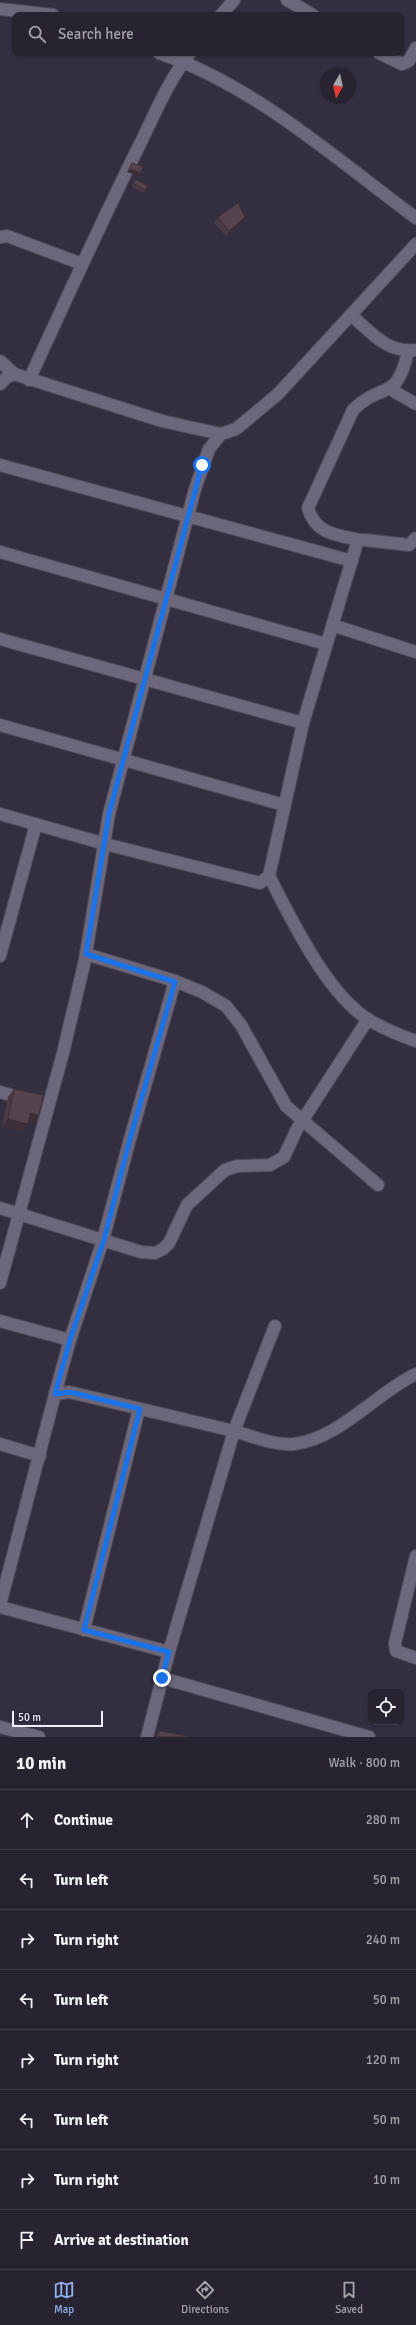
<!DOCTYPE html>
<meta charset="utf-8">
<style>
:root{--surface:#272330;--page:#2f2b38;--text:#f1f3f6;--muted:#a4a4ab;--line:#43404c;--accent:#95b2f1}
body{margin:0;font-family:Signika,sans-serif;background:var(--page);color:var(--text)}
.controls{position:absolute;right:12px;bottom:12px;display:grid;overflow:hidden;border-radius:8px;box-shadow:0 1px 3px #0004}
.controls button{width:36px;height:36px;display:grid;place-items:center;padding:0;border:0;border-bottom:1px solid var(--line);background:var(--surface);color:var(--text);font:20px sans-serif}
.compass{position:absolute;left:320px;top:68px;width:36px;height:36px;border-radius:50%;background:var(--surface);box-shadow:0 1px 3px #0004;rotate:189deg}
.scale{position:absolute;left:12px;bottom:10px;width:91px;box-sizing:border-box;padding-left:4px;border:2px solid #f2effb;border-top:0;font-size:11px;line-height:14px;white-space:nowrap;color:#f2effb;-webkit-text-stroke:3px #2a2536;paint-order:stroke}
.stop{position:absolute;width:12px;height:12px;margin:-9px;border:3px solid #1a73e8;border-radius:50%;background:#fff}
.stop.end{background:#1a73e8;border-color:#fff;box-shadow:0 1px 4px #0008}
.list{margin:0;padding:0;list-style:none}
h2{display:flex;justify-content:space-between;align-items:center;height:52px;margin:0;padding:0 16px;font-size:17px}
h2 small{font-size:13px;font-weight:400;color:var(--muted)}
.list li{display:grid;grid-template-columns:26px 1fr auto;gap:12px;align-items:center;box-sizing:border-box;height:60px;padding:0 16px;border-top:1px solid var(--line)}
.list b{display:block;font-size:15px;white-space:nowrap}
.list em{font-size:13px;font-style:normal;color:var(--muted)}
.icon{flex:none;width:22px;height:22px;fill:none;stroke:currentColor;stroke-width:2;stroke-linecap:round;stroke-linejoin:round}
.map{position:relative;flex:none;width:416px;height:1737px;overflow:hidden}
.search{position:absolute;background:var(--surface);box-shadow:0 1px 3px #0004;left:12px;right:12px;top:12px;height:44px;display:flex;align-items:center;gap:10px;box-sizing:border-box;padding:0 14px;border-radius:8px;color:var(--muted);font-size:15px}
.sheet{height:532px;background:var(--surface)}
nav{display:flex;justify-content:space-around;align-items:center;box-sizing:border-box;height:56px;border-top:1px solid var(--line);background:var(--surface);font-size:11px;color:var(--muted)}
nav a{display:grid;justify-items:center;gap:2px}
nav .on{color:var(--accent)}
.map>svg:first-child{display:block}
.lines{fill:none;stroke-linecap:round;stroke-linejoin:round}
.minor-casing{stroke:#4f4b5a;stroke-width:14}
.minor{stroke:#6c677a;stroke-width:12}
.wall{fill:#493a43}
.shaded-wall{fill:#3c2f37}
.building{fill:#55434e;stroke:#3c2f37}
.route{stroke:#1a73e8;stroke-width:5}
</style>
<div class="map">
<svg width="416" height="1737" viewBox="0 0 416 1737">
<rect width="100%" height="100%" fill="#342f40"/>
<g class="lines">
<g class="minor-casing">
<g id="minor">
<path d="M 287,0 L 313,15"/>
<path d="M 0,9 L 53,15"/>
<path d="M 221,15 L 234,0"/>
<path d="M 159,53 C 254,85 336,159 416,218"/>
<path d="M 379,53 L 402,64 L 409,61 L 416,48"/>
<path d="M 0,237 L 7,236 L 82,264"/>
<path d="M 351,315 C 372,333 386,353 416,350"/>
<path d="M 0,361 L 14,374"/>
<path d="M 29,380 C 64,304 98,229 135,154 C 152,121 167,82 190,53"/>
<path d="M 0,384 L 7,377 L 14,374 L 162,421 L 221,434 L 236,429 L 278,394 L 416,244"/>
<path d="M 390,389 L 416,404"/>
<path d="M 221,434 L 209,449 L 195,489 L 109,814 L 85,960 L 63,1053 L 19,1214 L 141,1252 L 155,1253 L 163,1249 L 169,1243 L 187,1205 L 225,1170 L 237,1166 L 270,1165 L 284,1157 L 297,1129 L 368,1019"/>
<path d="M 0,465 L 352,561"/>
<path d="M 360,540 C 337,535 315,534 308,508 L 353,410 C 382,381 397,403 408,351"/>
<path d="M 0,552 L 326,644"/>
<path d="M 332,625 L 416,652"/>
<path d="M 0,639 L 303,723"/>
<path d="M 0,725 L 284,805"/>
<path d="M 0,814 L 105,844 L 260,883 L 269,876 L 303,723 L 357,543 L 360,540 L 365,540 L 409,545 L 416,538"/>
<path d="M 269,876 C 292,920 326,993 369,1020 C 383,1028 401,1036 416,1041"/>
<path d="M 86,954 L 175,981 L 202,992 L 226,1006 L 241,1025 L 286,1106 L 378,1185"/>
<path d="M 0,956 L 36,824"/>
<path d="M 0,1092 L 24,1099"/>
<path d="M 0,1208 L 19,1214 L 0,1283"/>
<path d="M 0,1321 L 70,1340"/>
<path d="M 275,1326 L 234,1431 C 252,1436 275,1446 294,1444 C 339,1439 376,1393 416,1374"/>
<path d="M 55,1394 L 70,1340 L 103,1240 L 130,1139 L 175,981"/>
<path d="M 0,1444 L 40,1456"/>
<path d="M 416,1556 L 395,1643 L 396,1651 L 416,1658"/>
<path d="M 0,1605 L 55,1394 L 69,1392 L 234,1431 L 169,1652 L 147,1737"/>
<path d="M 0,1607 L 169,1652"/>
<path d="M 84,1630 L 139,1409"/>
<path d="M 162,1678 L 369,1737"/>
<path d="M 0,1727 L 39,1737"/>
</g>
</g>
<use href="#minor" class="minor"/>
</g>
<g class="wall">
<path d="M 135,179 L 148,186 L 143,193 L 132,187 L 134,181 Z"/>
<path d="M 218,217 L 241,222 L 226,236 L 214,223 Z"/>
<path d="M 14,1089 L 39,1115 L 34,1123 L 29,1122 L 28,1124 L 23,1131 L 2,1127 L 8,1097 Z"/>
<path d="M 159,1731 L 188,1737 L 155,1737 Z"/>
</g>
<g class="shaded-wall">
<path d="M 129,169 L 141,173 L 139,176 L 127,172 Z"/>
<path d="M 245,217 L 241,222 L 226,236 L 229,231 Z"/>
<path d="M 30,1113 L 39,1115 L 34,1123 L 25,1121 Z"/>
<path d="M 8,1119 L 28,1124 L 23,1131 L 2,1127 Z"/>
</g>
<g class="building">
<path d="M 132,163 L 143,167 L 141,173 L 129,169 Z"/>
<path d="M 135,179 L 148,186 L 145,190 L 134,184 Z"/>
<path d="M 238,203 L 245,217 L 229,231 L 218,217 Z"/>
<path d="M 14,1089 L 43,1095 L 39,1115 L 30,1113 L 28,1124 L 8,1119 Z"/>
<path d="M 159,1731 L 188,1736 L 188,1737 L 157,1737 Z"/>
</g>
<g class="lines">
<path class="route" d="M 162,1678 L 169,1652 L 84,1630 L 140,1409 L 70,1392 L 55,1394 L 70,1340 L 104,1240 L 130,1139 L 175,982 L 86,954 L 109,814 L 202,465"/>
</g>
</svg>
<div class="controls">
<button><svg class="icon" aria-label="locate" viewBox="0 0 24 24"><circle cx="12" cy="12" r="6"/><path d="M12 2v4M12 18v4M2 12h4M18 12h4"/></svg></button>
</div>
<svg class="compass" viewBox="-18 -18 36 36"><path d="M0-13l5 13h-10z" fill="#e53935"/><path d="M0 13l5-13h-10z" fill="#a4a4ab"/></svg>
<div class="scale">50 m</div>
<div class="stop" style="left:202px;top:465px"></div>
<div class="stop end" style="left:162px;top:1678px"></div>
<div class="search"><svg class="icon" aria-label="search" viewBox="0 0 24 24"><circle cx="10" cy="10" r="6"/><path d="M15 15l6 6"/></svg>Search here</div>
</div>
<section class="sheet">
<h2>10 min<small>Walk · 800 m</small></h2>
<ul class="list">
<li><svg class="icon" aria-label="ahead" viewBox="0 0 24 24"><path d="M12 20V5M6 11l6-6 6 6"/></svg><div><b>Continue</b></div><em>280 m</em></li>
<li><svg class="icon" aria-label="left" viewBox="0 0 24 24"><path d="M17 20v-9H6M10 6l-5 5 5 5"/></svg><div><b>Turn left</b></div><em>50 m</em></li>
<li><svg class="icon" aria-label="right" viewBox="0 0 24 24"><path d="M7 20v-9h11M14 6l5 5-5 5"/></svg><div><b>Turn right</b></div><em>240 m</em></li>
<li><svg class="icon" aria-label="left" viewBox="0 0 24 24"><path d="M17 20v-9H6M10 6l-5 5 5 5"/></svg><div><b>Turn left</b></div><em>50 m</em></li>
<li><svg class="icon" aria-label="right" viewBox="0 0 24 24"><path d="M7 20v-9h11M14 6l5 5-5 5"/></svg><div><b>Turn right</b></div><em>120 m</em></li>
<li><svg class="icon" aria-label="left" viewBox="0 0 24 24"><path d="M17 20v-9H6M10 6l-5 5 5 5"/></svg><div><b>Turn left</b></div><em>50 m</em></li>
<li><svg class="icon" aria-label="right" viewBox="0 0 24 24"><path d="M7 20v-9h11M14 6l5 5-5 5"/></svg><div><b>Turn right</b></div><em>10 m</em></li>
<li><svg class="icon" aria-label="arrive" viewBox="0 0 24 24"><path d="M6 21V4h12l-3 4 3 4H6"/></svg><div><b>Arrive at destination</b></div></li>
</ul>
</section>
<nav>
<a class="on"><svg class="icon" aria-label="map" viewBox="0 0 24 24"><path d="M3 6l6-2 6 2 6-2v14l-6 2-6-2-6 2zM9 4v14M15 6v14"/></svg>Map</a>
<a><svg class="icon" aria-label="directions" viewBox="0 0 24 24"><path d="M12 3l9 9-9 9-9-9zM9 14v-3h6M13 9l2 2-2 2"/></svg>Directions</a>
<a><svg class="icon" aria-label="saved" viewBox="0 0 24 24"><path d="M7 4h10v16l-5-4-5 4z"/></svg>Saved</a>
</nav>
